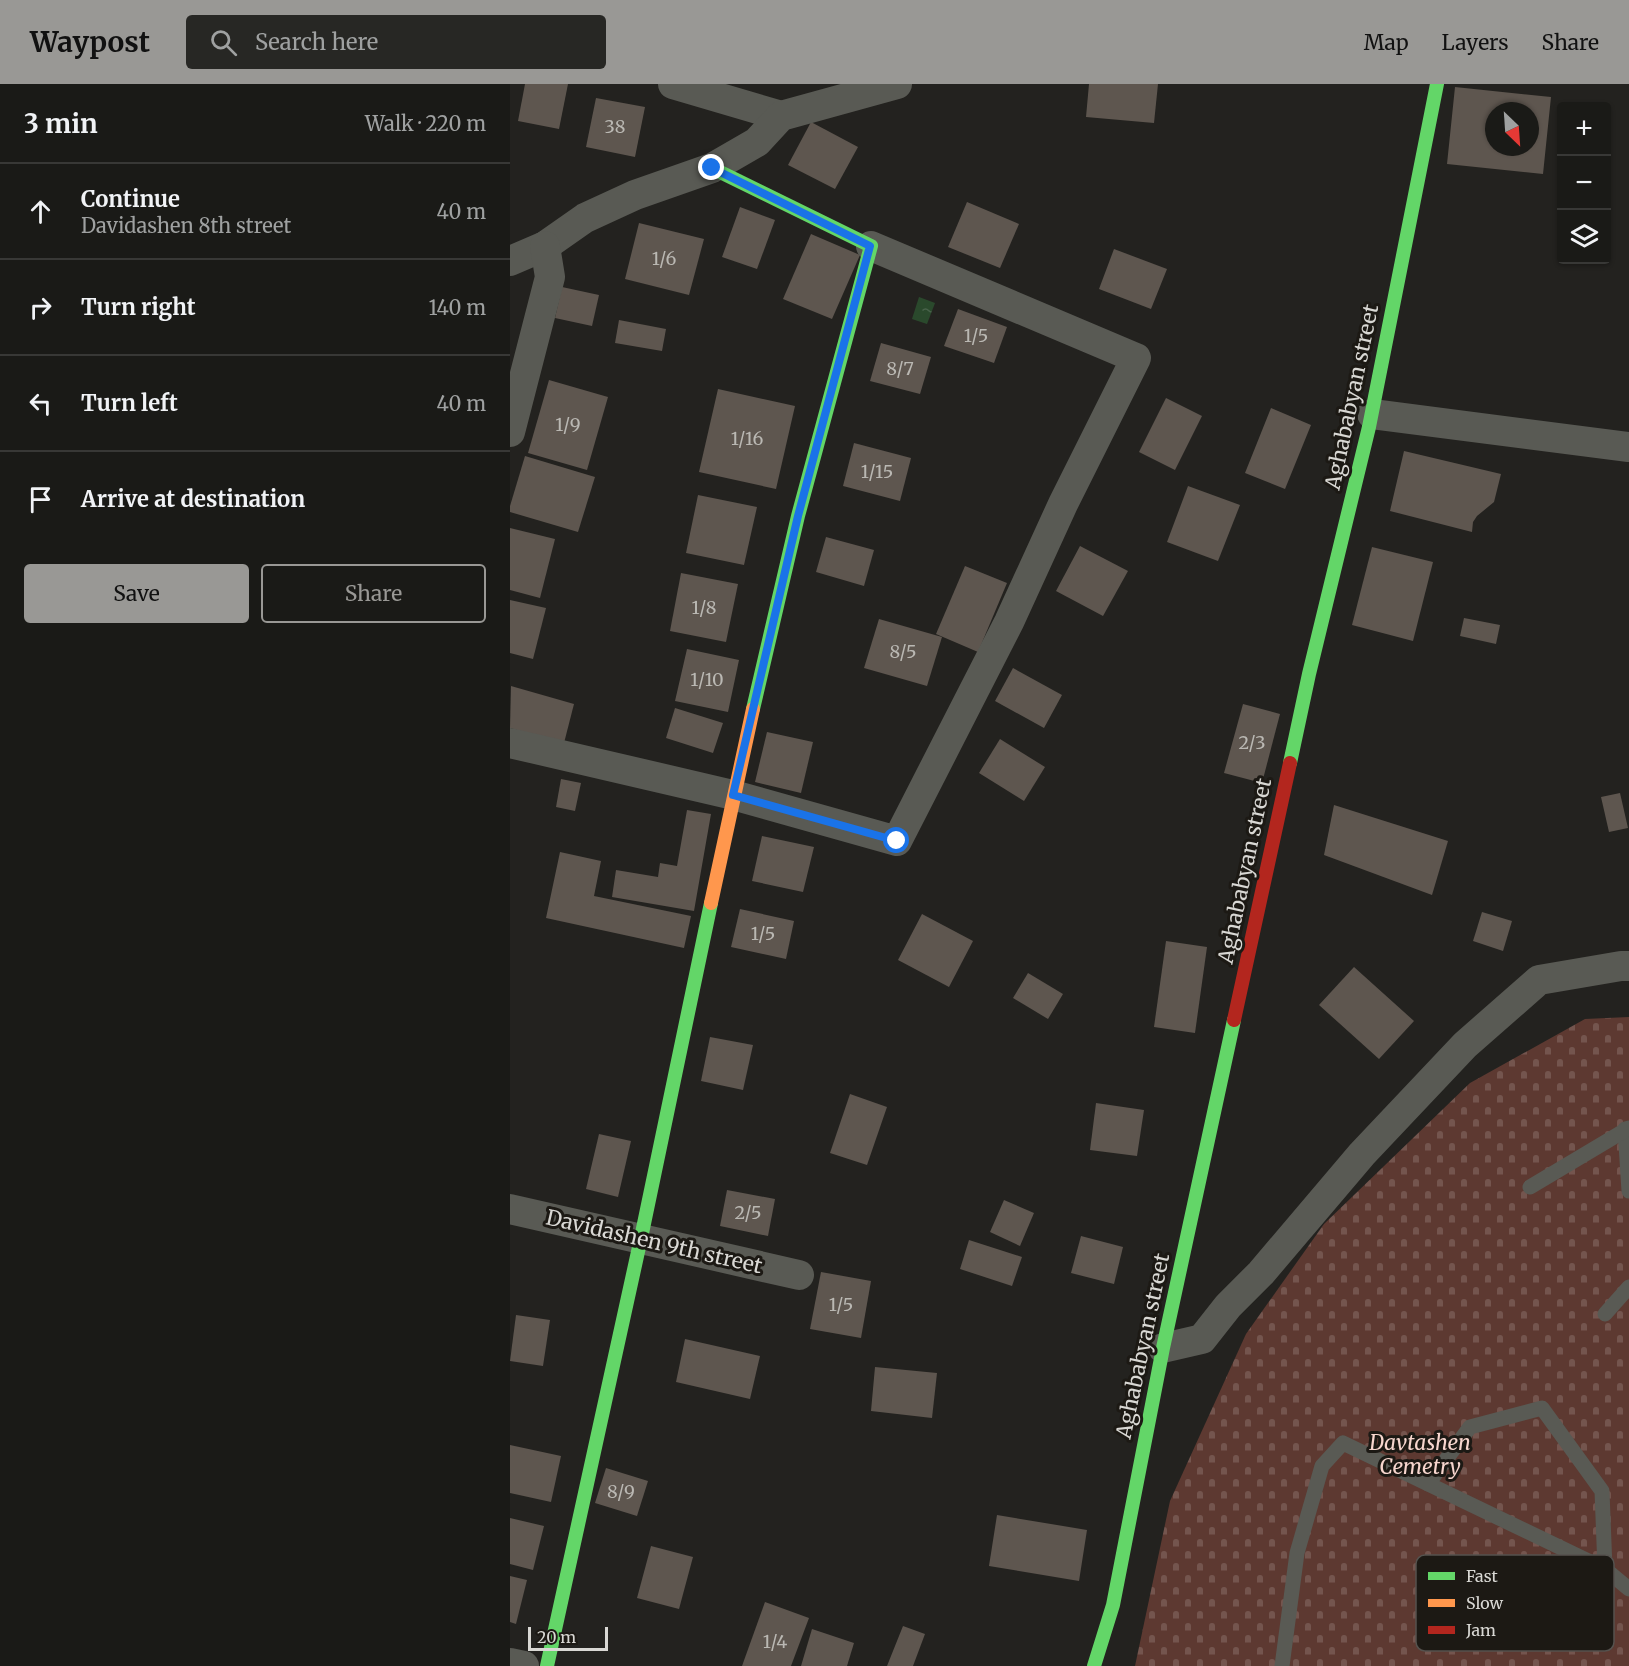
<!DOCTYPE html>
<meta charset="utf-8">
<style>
:root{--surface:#1a1a17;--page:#272724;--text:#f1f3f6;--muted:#9fa1a1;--line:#383836;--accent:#999895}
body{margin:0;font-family:Merriweather,serif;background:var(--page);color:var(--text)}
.controls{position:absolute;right:18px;top:18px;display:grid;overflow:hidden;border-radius:6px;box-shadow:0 2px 4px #0004}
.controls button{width:54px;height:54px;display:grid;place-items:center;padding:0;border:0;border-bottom:2px solid var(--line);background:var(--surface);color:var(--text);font:30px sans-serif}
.compass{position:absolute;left:975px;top:18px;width:54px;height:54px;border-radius:50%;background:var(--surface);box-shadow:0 2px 4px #0004;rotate:155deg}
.scale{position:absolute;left:18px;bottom:15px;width:80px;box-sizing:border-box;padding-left:6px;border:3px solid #d9d8d4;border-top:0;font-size:16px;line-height:21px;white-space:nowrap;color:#d9d8d4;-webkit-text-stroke:4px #1c1914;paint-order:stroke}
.stop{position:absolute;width:18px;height:18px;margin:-14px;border:4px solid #1a73e8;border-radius:50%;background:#fff}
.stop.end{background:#1a73e8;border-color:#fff;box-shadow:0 2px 6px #0008}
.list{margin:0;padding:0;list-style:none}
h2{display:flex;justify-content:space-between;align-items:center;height:78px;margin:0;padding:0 24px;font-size:26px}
h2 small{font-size:20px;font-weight:400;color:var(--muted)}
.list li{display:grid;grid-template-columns:39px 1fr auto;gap:18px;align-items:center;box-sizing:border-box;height:96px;padding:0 24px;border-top:2px solid var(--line)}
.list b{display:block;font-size:22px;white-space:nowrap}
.list p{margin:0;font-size:20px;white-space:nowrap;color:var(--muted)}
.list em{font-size:20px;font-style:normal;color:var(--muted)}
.actions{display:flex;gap:12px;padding:18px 24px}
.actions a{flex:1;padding:14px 0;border:2px solid var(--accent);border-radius:6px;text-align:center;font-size:21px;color:var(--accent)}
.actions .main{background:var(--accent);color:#111}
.icon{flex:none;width:33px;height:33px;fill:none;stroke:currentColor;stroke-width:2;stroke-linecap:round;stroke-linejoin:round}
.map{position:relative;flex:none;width:1119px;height:1582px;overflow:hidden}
header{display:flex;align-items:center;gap:36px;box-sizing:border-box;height:84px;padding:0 30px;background:var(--accent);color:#111}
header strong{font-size:28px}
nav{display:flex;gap:33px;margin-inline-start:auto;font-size:21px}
.search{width:420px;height:54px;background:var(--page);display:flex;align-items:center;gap:15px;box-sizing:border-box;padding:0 21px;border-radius:6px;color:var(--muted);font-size:22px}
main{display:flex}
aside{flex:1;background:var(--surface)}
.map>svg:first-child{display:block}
.cemetery{fill:url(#cemetery-stones)}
.water{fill:url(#water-ripples)}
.building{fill:#5e564f;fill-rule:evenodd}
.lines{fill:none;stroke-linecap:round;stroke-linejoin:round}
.lane{stroke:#595a54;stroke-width:15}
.street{stroke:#595a54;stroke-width:30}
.fast{stroke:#63d668;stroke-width:14}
.slow{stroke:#ff974d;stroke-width:14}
.jam{stroke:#b3261e;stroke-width:14}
.route{stroke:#1a73e8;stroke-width:8}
.labels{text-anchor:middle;stroke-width:6;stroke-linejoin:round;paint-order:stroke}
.number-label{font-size:18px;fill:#bab8b3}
.street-label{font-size:21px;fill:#d9d8d4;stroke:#1c1914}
.park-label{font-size:21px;font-style:italic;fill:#f7d6ce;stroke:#1c1914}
.key{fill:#1c1914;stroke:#55524e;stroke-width:1.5}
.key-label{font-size:16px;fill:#d9d8d4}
</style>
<header>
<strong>Waypost</strong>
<div class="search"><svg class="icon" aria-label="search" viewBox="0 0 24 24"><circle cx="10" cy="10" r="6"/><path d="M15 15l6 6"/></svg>Search here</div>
<nav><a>Map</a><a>Layers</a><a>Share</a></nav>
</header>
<main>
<aside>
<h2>3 min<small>Walk · 220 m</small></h2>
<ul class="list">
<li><svg class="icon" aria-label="ahead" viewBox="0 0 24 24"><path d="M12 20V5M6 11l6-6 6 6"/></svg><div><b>Continue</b><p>Davidashen 8th street</p></div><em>40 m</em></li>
<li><svg class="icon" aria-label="right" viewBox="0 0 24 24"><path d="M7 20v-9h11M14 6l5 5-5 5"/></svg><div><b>Turn right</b></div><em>140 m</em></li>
<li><svg class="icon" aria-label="left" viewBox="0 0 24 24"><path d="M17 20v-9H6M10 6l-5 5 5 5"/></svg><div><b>Turn left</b></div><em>40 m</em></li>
<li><svg class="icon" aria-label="arrive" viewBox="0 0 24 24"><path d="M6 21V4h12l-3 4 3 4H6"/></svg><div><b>Arrive at destination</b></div></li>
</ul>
<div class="actions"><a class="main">Save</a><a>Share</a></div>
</aside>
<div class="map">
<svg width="1119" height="1582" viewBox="0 0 1119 1582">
<defs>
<pattern id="cemetery-stones" width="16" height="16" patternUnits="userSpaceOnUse" patternTransform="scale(1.5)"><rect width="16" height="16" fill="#5d3931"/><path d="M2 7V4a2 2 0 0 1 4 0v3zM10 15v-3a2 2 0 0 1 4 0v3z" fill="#74554e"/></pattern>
<pattern id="water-ripples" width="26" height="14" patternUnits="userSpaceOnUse" patternTransform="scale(1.5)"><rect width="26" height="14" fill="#2a492c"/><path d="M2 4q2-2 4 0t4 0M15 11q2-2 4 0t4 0" fill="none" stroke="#48624a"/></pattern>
</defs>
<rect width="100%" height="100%" fill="#23221f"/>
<path class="cemetery" d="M 1119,933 L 1119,1582 L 625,1582 L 660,1417 L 736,1250 L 814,1140 L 960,999 L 1075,935 Z"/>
<path class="water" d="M 409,213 L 425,219 L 417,240 L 402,235 Z"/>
<g class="building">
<path d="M 15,0 L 58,0 L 49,45 L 8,37 Z"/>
<path d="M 579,0 L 648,0 L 644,39 L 576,33 Z"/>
<path d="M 945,3 L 1041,13 L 1033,90 L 937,80 ZM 984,27 L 1020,27 L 1020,63 L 984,63 Z"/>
<path d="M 86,14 L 135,23 L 125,73 L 76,63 Z"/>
<path d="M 301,38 L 348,63 L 325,105 L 278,81 Z"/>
<path d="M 457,118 L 509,140 L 490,184 L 438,163 Z"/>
<path d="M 230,123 L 265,136 L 247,185 L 212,173 Z"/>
<path d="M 129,139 L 194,155 L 179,211 L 115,195 Z"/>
<path d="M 301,150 L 350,171 L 322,235 L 273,215 Z"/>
<path d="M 604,165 L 657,185 L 641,225 L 589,205 Z"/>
<path d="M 52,203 L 89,211 L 82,242 L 45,234 Z"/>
<path d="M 448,225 L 497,243 L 484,279 L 434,262 Z"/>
<path d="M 109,236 L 156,245 L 152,267 L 105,259 Z"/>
<path d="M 371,259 L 421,273 L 410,310 L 360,297 Z"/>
<path d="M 39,296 L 98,313 L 77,386 L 18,369 Z"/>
<path d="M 208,305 L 285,322 L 266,405 L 189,388 Z"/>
<path d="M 656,314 L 692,332 L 665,386 L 629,368 Z"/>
<path d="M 761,324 L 801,341 L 775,405 L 735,389 Z"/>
<path d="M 344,359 L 401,374 L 390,417 L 333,402 Z"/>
<path d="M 894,367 L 991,390 L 984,418 L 967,432 L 963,438 L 962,448 L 880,427 Z"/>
<path d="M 15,372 L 85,393 L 68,448 L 0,428 L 0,422 Z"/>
<path d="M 678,402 L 730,421 L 708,477 L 657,458 Z"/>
<path d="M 188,411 L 247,423 L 234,481 L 176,469 Z"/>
<path d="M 0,444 L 45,455 L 30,514 L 0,506 Z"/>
<path d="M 316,453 L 364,466 L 354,502 L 306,488 Z"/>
<path d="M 570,462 L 618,487 L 593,532 L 546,507 Z"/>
<path d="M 862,463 L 923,478 L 903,557 L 842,541 Z"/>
<path d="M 455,482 L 497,499 L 468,568 L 426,550 Z"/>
<path d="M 171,489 L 228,500 L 216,558 L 160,547 Z"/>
<path d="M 0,516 L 36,524 L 23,575 L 0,569 Z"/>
<path d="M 954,534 L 990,541 L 986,560 L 950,552 Z"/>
<path d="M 369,535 L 432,553 L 417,602 L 354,584 Z"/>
<path d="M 177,565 L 229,576 L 218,628 L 165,617 Z"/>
<path d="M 503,584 L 552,611 L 534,644 L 485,617 Z"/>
<path d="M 1,602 L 64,620 L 54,659 L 0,644 Z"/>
<path d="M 733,620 L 770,630 L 752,699 L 714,689 Z"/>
<path d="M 165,624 L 213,639 L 203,669 L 156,654 Z"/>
<path d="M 257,648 L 303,658 L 291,709 L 245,698 Z"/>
<path d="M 490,655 L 535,683 L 514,717 L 469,689 Z"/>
<path d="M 51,695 L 71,699 L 65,727 L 46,723 Z"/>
<path d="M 1110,709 L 1118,744 L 1099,748 L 1091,713 Z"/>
<path d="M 824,721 L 938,757 L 922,811 L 814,771 Z"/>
<path d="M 177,726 L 201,730 L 184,827 L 102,813 L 106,786 L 148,793 L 150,779 L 167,782 Z"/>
<path d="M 252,752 L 304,763 L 293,808 L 242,797 Z"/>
<path d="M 50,768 L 91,777 L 84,812 L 181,832 L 174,864 L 36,834 Z"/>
<path d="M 230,825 L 284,837 L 276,875 L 221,863 Z"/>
<path d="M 972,828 L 1002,837 L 993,867 L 963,857 Z"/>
<path d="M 412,830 L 463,857 L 439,903 L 388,876 Z"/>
<path d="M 656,857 L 697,863 L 685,949 L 644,943 Z"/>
<path d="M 844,883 L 904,937 L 869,975 L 809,921 Z"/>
<path d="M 518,889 L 553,910 L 538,935 L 503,914 Z"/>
<path d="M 200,953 L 243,961 L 233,1006 L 191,997 Z"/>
<path d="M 340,1010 L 377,1023 L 357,1081 L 320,1069 Z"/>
<path d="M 586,1019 L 634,1026 L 627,1072 L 580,1066 Z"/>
<path d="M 89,1050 L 121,1057 L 108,1113 L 76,1105 Z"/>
<path d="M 217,1106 L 265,1115 L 258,1152 L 210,1142 Z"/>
<path d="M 494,1116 L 524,1129 L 510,1162 L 480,1148 Z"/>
<path d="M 571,1152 L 613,1163 L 604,1200 L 561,1189 Z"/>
<path d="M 459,1156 L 512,1173 L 502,1202 L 450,1185 Z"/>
<path d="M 311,1188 L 361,1197 L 351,1254 L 300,1245 Z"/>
<path d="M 6,1231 L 40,1236 L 33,1282 L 0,1277 Z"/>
<path d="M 175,1255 L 250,1272 L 240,1315 L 166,1298 Z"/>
<path d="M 365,1283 L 427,1289 L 422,1334 L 361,1327 Z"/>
<path d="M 0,1361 L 51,1372 L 41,1418 L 0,1409 Z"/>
<path d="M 96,1384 L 138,1397 L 127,1432 L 85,1419 Z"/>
<path d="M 487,1431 L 577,1446 L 569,1497 L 479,1482 Z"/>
<path d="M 0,1434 L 34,1442 L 23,1486 L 0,1480 Z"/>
<path d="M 141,1462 L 183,1473 L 169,1525 L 127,1514 Z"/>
<path d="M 0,1492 L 17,1496 L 6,1540 L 0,1538 Z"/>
<path d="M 255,1518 L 299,1534 L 281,1582 L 232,1582 Z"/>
<path d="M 393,1542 L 415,1550 L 403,1582 L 377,1582 Z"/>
<path d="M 302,1545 L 344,1559 L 337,1582 L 291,1582 Z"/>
</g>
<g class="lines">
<g class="lane">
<path d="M 1115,1045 L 1119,1107"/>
<path d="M 1020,1103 L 1119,1044"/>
<path d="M 1095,1230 L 1119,1203"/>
<path d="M 918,1400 L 960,1343 L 1032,1324 L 1092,1407 L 1095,1485"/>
<path d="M 772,1582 L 787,1469 L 812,1382 L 833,1359 L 1095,1485 L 1119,1505"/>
</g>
<g class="street">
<path d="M 163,0 L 271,32"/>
<path d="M 0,177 L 35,162 L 75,134 L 125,111 L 202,84 L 247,58 L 271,32 L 387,0"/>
<path d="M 862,330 L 1119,363"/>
<path d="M 0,348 L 40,193 L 35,162"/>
<path d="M 0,659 L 223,711 L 387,757 L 499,538 L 553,420 L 626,274 L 361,162"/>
<path d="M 0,1125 L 289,1191"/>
<path d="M 653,1264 L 692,1255 L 718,1222 L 751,1189 L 852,1070 L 955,961 L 1029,896 L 1111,882 L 1119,882"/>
<path d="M 0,1579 L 14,1582"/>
</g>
<g class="fast">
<path d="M 202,84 L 361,162 L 288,432 L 243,625"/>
<path d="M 780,679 L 799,590 L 859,343 L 927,0"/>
<path d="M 37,1582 L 131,1154 L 201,819"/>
<path d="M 584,1582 L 603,1521 L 653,1264 L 724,936"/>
</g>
<path class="slow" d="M 201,819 L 243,625"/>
<path class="jam" d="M 724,936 L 780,679"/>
</g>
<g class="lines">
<path class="route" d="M 202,84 L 360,162 L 288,432 L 223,711 L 387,757"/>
</g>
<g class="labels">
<g class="number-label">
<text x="105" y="49">38</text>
<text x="154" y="181">1/6</text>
<text x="466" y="258">1/5</text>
<text x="390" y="291">8/7</text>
<text x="58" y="347">1/9</text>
<text x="237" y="361">1/16</text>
<text x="367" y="394">1/15</text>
<text x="194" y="530">1/8</text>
<text x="393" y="574">8/5</text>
<text x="197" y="602">1/10</text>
<text x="742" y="665">2/3</text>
<text x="253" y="856">1/5</text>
<text x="238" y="1135">2/5</text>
<text x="331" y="1227">1/5</text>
<text x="111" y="1414">8/9</text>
<text x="265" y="1564">1/4</text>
</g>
<g class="street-label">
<text transform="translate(842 313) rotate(-78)" y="7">Aghababyan street</text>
<text transform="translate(735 787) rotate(-78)" y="7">Aghababyan street</text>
<text transform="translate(144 1158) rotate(13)" y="7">Davidashen 9th street</text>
<text transform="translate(633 1262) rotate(-78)" y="7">Aghababyan street</text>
</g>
<g class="park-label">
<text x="910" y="1366">Davtashen<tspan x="910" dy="24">Cemetry</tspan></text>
</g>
</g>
<rect x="906" y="1471" width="198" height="96" rx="9" class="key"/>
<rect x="918" y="1488" width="27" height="8" fill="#63d668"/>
<rect x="918" y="1515" width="27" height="8" fill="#ff974d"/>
<rect x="918" y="1542" width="27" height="8" fill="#b3261e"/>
<g class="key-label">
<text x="956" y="1498">Fast</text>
<text x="956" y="1525">Slow</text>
<text x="956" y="1552">Jam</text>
</g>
</svg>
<div class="controls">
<button>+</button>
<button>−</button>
<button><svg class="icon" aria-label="layers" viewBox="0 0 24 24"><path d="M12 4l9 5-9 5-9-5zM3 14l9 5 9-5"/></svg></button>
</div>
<svg class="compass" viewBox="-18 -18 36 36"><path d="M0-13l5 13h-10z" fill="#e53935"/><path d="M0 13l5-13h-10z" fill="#9fa1a1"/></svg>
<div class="scale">20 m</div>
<div class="stop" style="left:387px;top:757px"></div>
<div class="stop end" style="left:202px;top:84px"></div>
</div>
</main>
